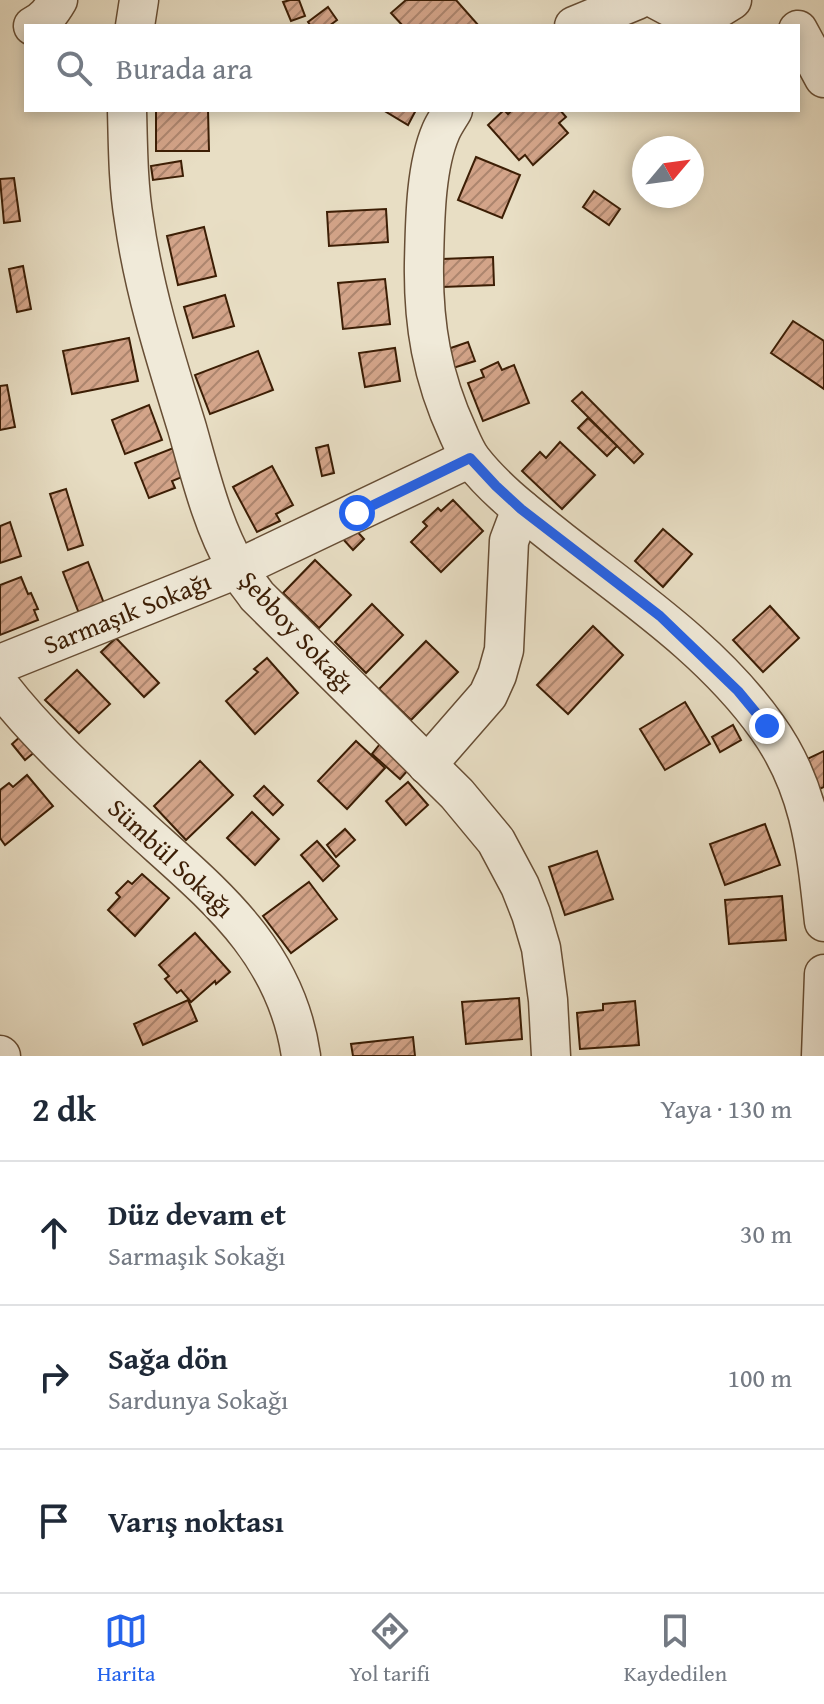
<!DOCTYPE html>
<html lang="tr">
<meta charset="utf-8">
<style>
:root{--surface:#fff;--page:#f2f2f3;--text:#1f2937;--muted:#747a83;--line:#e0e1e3;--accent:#2563eb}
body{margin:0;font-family:"Gentium Book Plus",serif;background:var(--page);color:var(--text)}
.compass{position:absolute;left:632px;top:136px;width:72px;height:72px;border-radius:50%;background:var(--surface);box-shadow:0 4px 12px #0003;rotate:61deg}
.stop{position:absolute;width:24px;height:24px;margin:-18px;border:6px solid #2563eb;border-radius:50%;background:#fff}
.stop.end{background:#2563eb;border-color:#fff;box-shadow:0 2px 8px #0008}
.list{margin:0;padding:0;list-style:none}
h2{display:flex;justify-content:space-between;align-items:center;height:104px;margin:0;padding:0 32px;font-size:34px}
h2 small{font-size:26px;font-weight:400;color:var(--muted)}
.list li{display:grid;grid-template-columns:52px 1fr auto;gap:24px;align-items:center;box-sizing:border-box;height:144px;padding:0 32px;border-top:2px solid var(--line)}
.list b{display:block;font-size:30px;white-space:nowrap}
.list p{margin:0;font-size:26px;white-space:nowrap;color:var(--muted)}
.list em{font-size:26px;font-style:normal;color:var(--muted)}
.icon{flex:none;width:44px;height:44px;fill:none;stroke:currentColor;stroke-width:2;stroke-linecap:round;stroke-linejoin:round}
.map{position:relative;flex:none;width:824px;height:1056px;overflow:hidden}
.search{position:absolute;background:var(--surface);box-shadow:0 4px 12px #0003;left:24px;right:24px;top:24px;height:88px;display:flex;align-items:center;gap:20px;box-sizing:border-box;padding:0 28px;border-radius:0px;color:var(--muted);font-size:30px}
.sheet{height:536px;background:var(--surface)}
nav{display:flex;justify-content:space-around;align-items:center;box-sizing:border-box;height:112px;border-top:2px solid var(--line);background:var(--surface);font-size:22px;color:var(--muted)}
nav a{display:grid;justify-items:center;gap:4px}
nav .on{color:var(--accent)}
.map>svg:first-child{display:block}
.building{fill:url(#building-hatch);stroke:#3c1e05;stroke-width:2}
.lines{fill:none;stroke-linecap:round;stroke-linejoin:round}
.minor-casing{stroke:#674e35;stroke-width:41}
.minor{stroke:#f0ead9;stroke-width:38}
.route{stroke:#2563eb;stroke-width:10}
.labels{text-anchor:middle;stroke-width:6;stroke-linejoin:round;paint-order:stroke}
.street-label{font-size:26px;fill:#3c1e05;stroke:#f0ead9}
</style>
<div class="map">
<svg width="824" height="1056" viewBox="0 0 824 1056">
<defs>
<pattern id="building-hatch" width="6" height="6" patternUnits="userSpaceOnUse" patternTransform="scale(2)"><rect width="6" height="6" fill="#d3a489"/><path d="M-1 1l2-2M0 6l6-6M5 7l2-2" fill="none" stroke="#ac856e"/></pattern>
</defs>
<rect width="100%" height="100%" fill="#e8dec4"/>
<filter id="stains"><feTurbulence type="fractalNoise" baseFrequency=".0025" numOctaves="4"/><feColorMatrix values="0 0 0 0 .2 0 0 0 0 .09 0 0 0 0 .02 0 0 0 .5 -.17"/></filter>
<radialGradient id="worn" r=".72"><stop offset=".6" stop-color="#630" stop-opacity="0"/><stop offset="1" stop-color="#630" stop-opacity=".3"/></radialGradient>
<g class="building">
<path d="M 290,0 L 299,0 L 305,16 L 291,21 L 283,2 Z"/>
<path d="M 406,0 L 456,0 L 479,26 L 403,26 L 391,13 Z"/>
<path d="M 328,7 L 337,20 L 329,26 L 311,26 L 308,22 Z"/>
<path d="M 156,110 L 208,110 L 209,151 L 156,151 Z"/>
<path d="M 383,110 L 416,110 L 408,125 Z"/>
<path d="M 504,110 L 508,114 L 512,110 L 560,110 L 566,117 L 559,123 L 568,133 L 533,165 L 525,155 L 519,160 L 488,125 Z"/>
<path d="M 476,157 L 520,175 L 502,218 L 458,200 Z"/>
<path d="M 181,161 L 183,176 L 153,180 L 151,166 Z"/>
<path d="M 14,178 L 20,221 L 4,223 L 0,179 Z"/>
<path d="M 594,191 L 620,209 L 609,225 L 583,207 Z"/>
<path d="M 386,209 L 388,242 L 329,246 L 327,212 Z"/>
<path d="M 204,227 L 216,276 L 178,285 L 167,236 Z"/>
<path d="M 493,257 L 494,285 L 443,287 L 442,259 Z"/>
<path d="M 23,266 L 31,309 L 17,312 L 9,269 Z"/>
<path d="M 385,279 L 390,324 L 343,329 L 338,283 Z"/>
<path d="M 225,295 L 234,326 L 193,338 L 184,307 Z"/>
<path d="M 793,321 L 824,341 L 824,389 L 771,353 Z"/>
<path d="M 129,338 L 138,381 L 72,394 L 63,351 Z"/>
<path d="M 468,342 L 475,361 L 453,368 L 448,349 Z"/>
<path d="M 395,348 L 400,381 L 365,387 L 359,353 Z"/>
<path d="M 258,351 L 273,390 L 210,414 L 195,375 Z"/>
<path d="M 498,362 L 502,370 L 514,365 L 529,403 L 483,421 L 468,383 L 484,377 L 481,370 Z"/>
<path d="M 7,385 L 15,427 L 0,430 L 0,386 Z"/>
<path d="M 582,392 L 643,454 L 634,463 L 572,401 Z"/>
<path d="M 149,405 L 162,440 L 125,454 L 112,420 Z"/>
<path d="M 588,418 L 617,446 L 607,456 L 578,428 Z"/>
<path d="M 560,442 L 595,475 L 562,509 L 522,471 L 540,452 L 546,458 Z"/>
<path d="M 328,445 L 334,473 L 322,476 L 316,448 Z"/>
<path d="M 176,447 L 187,475 L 172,481 L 175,488 L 149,498 L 135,463 Z"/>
<path d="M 272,466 L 293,505 L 276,514 L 280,521 L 257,532 L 233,487 Z"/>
<path d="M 66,489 L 83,545 L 68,550 L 50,494 Z"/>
<path d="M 453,500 L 483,531 L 441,572 L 411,542 L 427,526 L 423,522 L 438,508 L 441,511 Z"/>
<path d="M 10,522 L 21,556 L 0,563 L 0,526 Z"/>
<path d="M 353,527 L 364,539 L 353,550 L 342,538 Z"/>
<path d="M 663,529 L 692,554 L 663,587 L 635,561 Z"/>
<path d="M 315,560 L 351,595 L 319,628 L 283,593 Z"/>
<path d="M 88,562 L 105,606 L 80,616 L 63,572 Z"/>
<path d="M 21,577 L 28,594 L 31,593 L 38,609 L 34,610 L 38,620 L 0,635 L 0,585 Z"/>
<path d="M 372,604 L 403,635 L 366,673 L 335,642 Z"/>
<path d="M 770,606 L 799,638 L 763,672 L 733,640 Z"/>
<path d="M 593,626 L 623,655 L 568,714 L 537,685 Z"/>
<path d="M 116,638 L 159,683 L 144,697 L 101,652 Z"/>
<path d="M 426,641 L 458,672 L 411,720 L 379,689 Z"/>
<path d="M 267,658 L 298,693 L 255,734 L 226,701 L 258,672 L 254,669 Z"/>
<path d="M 77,670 L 110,704 L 79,733 L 45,700 Z"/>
<path d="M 685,702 L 710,744 L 665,770 L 640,729 Z"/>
<path d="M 733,725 L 741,740 L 720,752 L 712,737 Z"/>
<path d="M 22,735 L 36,751 L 25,760 L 12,744 Z"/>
<path d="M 356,741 L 385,768 L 347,809 L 318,781 Z"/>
<path d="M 380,744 L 408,770 L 400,779 L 372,754 Z"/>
<path d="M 824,751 L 824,787 L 815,791 L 801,762 Z"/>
<path d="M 200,761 L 233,795 L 186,840 L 154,806 Z"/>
<path d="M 27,775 L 53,806 L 5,845 L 0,838 L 0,790 L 9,783 L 13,787 Z"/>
<path d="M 408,782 L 428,805 L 406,825 L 386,801 Z"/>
<path d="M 264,786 L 283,805 L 273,815 L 254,796 Z"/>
<path d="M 252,812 L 279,839 L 255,865 L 227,838 Z"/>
<path d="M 765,824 L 780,865 L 725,885 L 710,844 Z"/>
<path d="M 345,829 L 355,840 L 336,857 L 327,845 Z"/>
<path d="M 317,841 L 339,866 L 323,881 L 301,855 Z"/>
<path d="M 597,851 L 613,899 L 565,915 L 549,867 Z"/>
<path d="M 142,874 L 169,898 L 135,936 L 108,910 L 120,897 L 116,893 L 128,881 L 132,884 Z"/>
<path d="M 309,882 L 337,919 L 291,953 L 263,916 Z"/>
<path d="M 782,896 L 786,940 L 729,944 L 725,900 Z"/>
<path d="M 195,933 L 230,972 L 216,984 L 215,981 L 191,1002 L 181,990 L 177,993 L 165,979 L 169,976 L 159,965 Z"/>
<path d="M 519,998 L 522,1039 L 466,1044 L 462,1002 Z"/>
<path d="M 188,1000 L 197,1021 L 143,1045 L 134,1024 Z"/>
<path d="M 635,1001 L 639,1045 L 580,1049 L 577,1013 L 603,1010 L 603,1004 Z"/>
<path d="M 413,1037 L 415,1056 L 353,1056 L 351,1044 Z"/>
</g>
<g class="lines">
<g class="minor-casing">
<g id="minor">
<path d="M 657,0 L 706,26"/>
<path d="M 698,21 L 732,0"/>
<path d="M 33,26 C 45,20 51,12 58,0"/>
<path d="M 135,26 L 139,0"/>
<path d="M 574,26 L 637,0"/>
<path d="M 798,30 L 824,78"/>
<path d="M 127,110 C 128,147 128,184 134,220 C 144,291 166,360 187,428 C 200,474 212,524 236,566 C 242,577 250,586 257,596 L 457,794 L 496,841 L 520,886 L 531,914 L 541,948 L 548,1000 L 551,1056"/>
<path d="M 453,110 C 449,117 444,124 441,131 C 425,168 425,223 424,263 C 423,324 432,377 458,433 C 462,442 466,452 472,460 C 497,492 530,516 561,541 C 634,598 713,651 767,727 C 811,788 816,850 824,922"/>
<path d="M 0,664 L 237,569 L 470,458"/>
<path d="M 0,686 C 41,739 92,784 141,829 C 214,895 286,951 301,1056"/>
<path d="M 427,765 L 488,695 L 497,675 L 504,650 L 509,541 L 521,509"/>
<path d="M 0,1055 L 1,1056"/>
<path d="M 821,1056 L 824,974"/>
</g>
</g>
<use href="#minor" class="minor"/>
</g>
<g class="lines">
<path class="route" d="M 357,513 L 470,458 L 496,486 L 521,509 L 660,616 L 738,691 L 767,726"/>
</g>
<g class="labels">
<g class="street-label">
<text transform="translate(127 613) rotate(-22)" y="9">Sarmaşık Sokağı</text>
<text transform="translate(297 632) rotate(47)" y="9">Şebboy Sokağı</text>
<text transform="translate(171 858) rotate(43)" y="9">Sümbül Sokağı</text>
</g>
</g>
<rect width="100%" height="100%" filter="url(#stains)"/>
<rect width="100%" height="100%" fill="url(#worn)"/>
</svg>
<svg class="compass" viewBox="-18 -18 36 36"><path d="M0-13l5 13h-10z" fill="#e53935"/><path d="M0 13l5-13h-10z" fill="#747a83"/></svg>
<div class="stop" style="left:357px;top:513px"></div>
<div class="stop end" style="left:767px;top:726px"></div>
<div class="search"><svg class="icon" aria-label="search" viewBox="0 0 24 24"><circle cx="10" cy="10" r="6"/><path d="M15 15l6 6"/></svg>Burada ara</div>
</div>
<section class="sheet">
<h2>2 dk<small>Yaya · 130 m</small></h2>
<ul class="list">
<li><svg class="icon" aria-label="ahead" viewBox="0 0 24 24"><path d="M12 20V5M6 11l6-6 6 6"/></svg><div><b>Düz devam et</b><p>Sarmaşık Sokağı</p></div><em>30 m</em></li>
<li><svg class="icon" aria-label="right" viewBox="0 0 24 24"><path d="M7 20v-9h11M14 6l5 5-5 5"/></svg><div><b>Sağa dön</b><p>Sardunya Sokağı</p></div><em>100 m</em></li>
<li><svg class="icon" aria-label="arrive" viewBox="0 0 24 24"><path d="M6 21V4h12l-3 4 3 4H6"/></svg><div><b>Varış noktası</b></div></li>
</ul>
</section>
<nav>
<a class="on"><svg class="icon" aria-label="map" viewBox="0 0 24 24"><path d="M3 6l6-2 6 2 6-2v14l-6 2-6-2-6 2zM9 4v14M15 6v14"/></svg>Harita</a>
<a><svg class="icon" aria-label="directions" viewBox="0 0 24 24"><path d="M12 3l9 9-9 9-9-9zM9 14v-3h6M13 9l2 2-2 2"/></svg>Yol tarifi</a>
<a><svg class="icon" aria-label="saved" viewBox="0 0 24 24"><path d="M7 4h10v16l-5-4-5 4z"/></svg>Kaydedilen</a>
</nav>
